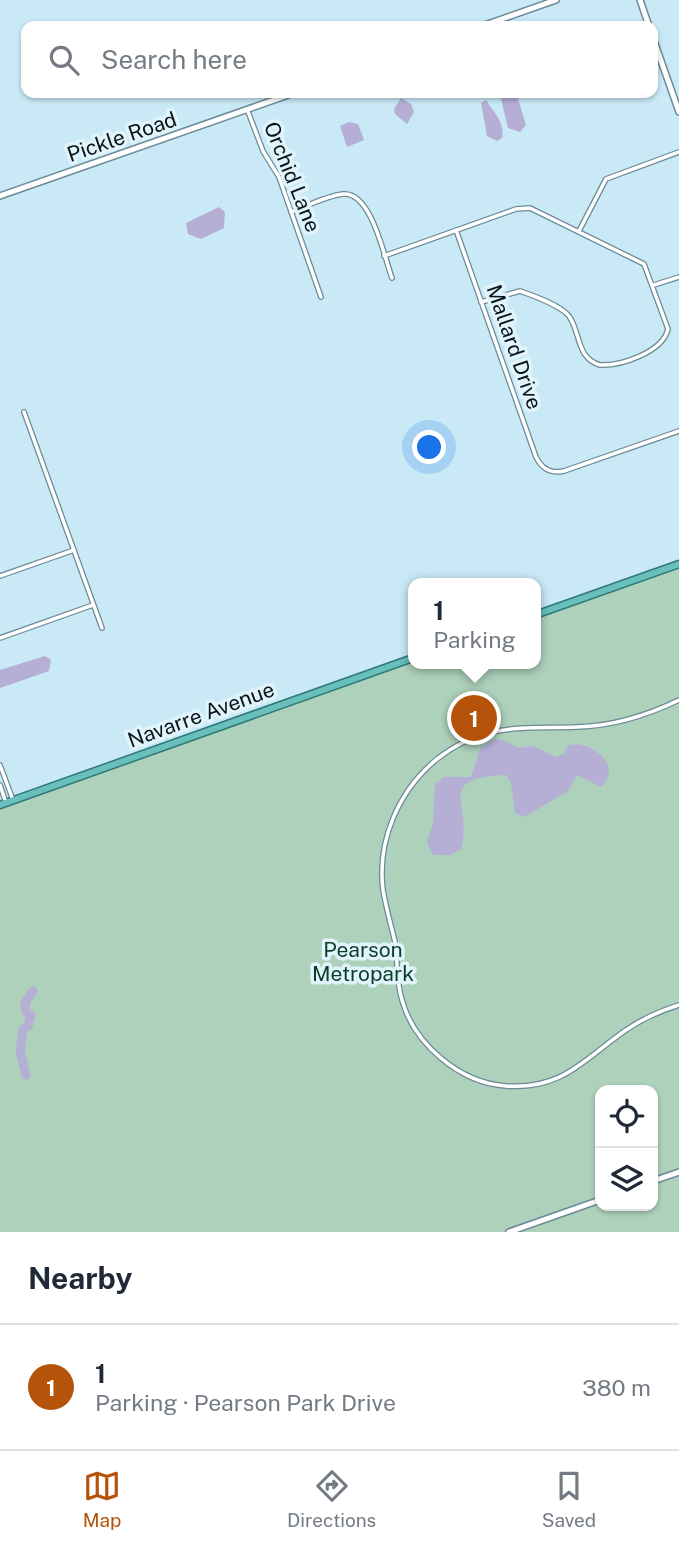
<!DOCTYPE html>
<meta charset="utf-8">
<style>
:root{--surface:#fff;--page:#f6f6f7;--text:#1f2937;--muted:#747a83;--line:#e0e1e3;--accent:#b45309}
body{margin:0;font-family:"Public Sans",sans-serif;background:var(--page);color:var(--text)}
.controls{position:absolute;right:21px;bottom:21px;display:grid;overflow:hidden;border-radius:14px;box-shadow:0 2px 5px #0004}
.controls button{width:63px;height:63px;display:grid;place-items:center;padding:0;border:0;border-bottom:2px solid var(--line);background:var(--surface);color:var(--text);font:35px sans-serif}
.you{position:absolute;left:430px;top:448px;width:24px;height:24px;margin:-18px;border:5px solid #fff;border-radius:50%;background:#1a73e8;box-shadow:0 0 0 10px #1a73e833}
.badge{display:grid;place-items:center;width:46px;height:46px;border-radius:50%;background:var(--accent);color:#fff;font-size:23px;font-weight:700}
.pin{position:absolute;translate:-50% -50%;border:4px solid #fff;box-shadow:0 2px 7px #0006}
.popup{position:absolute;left:408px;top:578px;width:133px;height:91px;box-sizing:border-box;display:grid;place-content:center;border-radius:14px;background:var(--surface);filter:drop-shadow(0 2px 5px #0005);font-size:23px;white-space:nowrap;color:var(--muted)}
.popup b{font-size:26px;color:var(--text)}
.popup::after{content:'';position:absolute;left:50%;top:100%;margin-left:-14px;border:14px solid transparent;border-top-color:var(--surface)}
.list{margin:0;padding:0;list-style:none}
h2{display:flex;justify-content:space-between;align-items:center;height:91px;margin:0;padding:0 28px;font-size:30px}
h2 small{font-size:23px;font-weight:400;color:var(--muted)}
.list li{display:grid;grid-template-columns:46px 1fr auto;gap:21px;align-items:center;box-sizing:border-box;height:126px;padding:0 28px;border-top:2px solid var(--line)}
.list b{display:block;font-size:26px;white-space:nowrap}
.list p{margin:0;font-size:23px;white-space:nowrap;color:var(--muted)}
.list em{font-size:23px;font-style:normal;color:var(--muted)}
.icon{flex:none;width:38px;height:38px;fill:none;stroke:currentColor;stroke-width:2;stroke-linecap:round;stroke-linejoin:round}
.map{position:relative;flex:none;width:679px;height:1232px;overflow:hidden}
.search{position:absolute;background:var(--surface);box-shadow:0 2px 5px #0004;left:21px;right:21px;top:21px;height:77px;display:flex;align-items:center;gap:18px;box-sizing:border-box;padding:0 24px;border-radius:14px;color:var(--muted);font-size:26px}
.sheet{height:217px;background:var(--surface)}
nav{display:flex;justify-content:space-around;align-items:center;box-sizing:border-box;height:98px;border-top:2px solid var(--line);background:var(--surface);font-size:19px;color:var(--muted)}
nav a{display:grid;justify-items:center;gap:4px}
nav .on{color:var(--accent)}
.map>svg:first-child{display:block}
.green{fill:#add1bb;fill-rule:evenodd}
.water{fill:#b5aed5}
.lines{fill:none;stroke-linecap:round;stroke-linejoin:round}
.river{stroke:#b5aed5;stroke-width:9}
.minor-casing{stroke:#6c8a96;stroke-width:6}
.tertiary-casing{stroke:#6c8a96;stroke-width:8}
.trunk-casing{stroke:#2e7978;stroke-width:9}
.minor{stroke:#fff;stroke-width:3.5}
.tertiary{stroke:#fff;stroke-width:5}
.trunk{stroke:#68bfbc;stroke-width:6}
.labels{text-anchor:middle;stroke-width:7;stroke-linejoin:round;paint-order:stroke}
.street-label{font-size:21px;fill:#081418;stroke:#e1f4fc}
.park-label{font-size:21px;fill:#0a3e27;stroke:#e1f4fc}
</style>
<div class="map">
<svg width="679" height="1232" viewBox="0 0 679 1232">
<rect width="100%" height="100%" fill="#c9e9f7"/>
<path class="green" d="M 679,564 L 679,1232 L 0,1232 L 0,805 L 413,658 L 413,664 L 535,664 L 535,615 ZM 600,1090 L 653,1090 L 653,1206 L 600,1206 Z"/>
<g class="water">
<path d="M 508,93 L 517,95 L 526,125 L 520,132 L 508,128 L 501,99 Z"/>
<path d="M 401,98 L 411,104 L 414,112 L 407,124 L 395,114 L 394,109 Z"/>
<path d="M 486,100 C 493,111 506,124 502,138 L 497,141 L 487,136 L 481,103 Z"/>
<path d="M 349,122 L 358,124 L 364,140 L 347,147 L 340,126 Z"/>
<path d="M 219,207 L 225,212 L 224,228 L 201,239 L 188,234 L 186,223 Z"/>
<path d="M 45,656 L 51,660 L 49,671 L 0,688 L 0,670 Z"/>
<path d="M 494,739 L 504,740 L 518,748 L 534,746 L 555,757 L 564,754 L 568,745 C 591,739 624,766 601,787 L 577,775 L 568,791 L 524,817 L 515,813 L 511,783 L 506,775 C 432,778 474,805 461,849 L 450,855 L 433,855 L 427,843 L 433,823 L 435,784 L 444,777 L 471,777 L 480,749 Z"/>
</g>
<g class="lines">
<path class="river" d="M 26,1075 L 20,1051 L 23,1029 L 28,1026 L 31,1015 L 26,1012 L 25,1003 L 33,991"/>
<g class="minor-casing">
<g id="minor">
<path d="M 247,109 L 263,151 L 279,177 L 321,297"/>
<path d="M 291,212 C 307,206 326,196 343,194 C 371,191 384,256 392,278"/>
<path d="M 456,230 L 536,457 C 542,469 551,474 564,471 L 679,431"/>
<path d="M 579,231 L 606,179 L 679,152"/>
<path d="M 384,256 L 516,209 L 530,208 L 644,264 L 668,329 C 663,352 621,366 600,365 C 576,358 581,333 569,316 C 560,305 534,296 520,291 L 481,302"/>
<path d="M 654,285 L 679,277"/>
<path d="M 24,412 L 102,628"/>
<path d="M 0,576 L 74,550"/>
<path d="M 0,638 L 93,605"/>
<path d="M 679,700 C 648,715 612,726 577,727 C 522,729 484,722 437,759 C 398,791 377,841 383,890 C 386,908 391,925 395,942 C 398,961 396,981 402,1000 C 414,1044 460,1083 506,1086 C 563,1090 584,1059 626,1030 C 642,1019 660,1011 679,1005"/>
<path d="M 0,765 L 13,800"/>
<path d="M 0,785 L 6,803"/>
</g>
</g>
<g class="tertiary-casing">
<g id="tertiary">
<path d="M 640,0 L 649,26"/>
<path d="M 482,26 L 556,0"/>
<path d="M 653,38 L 679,112"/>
<path d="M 0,196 L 294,93"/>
<path d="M 653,1181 L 679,1172"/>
<path d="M 509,1232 L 600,1200"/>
</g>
</g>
<g class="trunk-casing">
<g id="trunk">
<path d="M 535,615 L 679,564"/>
<path d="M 0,805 L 413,658"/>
</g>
</g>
<use href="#minor" class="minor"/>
<use href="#tertiary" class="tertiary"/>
<use href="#trunk" class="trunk"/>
</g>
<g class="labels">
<g class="street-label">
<text transform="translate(122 137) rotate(-19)" y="7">Pickle Road</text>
<text transform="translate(292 177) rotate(68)" y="7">Orchid Lane</text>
<text transform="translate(514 347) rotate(71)" y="7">Mallard Drive</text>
<text transform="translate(201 715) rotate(-20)" y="7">Navarre Avenue</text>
</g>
<g class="park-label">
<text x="363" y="957">Pearson<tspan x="363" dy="24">Metropark</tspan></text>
</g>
</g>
</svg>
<div class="controls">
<button><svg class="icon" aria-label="locate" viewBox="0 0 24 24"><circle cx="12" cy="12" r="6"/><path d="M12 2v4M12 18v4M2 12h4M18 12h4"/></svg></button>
<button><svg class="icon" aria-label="layers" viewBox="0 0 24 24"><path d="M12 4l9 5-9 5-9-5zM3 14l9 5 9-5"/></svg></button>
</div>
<div class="you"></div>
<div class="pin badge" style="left:474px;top:718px">1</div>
<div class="popup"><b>1</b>Parking</div>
<div class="search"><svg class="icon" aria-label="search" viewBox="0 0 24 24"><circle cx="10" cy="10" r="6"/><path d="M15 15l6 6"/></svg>Search here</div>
</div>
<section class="sheet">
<h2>Nearby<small></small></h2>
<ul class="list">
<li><span class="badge">1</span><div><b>1</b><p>Parking · Pearson Park Drive</p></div><em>380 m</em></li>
</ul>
</section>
<nav>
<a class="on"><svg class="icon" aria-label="map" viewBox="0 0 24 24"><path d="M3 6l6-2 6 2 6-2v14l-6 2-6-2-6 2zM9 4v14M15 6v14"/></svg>Map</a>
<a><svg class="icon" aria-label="directions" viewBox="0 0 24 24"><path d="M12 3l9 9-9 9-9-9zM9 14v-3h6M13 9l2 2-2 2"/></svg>Directions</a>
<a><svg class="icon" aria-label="saved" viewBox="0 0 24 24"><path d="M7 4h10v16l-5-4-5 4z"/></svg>Saved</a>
</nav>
